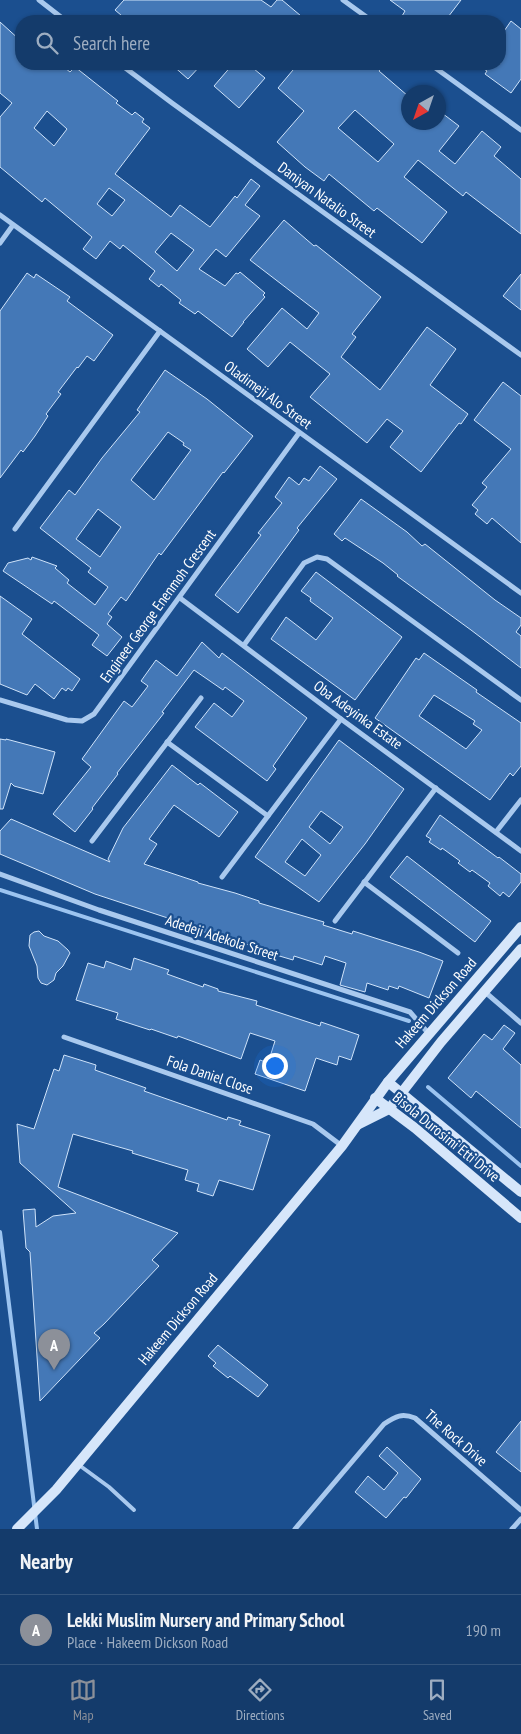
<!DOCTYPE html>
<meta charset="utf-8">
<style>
:root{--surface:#143b6b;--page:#1d4271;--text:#f1f3f6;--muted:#9dadc1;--line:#33557e;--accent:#8c9099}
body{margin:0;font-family:"PT Sans Narrow",sans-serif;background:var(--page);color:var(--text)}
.compass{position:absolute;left:401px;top:85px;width:45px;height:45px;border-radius:50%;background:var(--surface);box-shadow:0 1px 4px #0004;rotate:220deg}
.you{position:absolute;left:274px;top:1065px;width:18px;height:18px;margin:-12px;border:4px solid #fff;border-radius:50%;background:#1a73e8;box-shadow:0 0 0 8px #1a73e833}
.badge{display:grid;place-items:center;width:32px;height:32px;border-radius:50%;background:var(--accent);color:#fff;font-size:16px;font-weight:700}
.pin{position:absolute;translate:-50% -41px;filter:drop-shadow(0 1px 2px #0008)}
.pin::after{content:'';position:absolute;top:26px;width:18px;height:15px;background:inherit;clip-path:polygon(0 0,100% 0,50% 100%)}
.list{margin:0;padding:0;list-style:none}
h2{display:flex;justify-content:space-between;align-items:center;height:65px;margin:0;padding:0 20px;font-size:21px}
h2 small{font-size:16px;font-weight:400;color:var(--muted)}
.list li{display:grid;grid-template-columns:32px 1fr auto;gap:15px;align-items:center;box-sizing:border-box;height:70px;padding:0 20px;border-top:1px solid var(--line)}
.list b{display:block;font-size:19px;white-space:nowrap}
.list p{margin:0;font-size:16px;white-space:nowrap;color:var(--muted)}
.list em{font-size:16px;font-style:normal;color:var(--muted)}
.icon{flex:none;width:28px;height:28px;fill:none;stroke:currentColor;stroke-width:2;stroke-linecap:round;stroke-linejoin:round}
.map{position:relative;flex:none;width:521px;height:1529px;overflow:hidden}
.search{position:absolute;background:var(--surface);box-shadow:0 1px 4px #0004;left:15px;right:15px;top:15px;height:55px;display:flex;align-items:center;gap:12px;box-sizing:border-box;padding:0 18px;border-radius:20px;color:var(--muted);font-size:19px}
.sheet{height:135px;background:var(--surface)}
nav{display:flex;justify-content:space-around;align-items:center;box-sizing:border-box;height:70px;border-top:1px solid var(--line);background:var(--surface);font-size:14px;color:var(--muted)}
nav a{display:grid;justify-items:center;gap:2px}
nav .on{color:var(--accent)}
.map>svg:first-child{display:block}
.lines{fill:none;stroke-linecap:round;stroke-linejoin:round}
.stream{stroke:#9cc4f0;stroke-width:4}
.building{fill:#4478b7;stroke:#cfe3fa;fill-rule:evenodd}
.lane{stroke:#a9c9ee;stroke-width:4}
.street{stroke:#a9c9ee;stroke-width:5}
.secondary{stroke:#d6e6fa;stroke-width:10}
.labels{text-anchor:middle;stroke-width:4.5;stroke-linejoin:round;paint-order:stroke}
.street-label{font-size:15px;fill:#fff;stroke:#1b4f8f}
</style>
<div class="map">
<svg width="521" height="1529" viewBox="0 0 521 1529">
<rect width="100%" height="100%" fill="#1b4f8f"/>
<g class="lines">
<g class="stream">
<path d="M 0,890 L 409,1021"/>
<path d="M 428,1087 L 521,1166"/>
<path d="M 0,1232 L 37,1529"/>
</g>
</g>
<g class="building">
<path d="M 124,0 L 261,0 L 271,7 L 277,0 L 282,0 L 307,21 L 128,21 L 115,10 Z"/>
<path d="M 390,0 L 461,0 L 445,21 L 409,21 L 402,16 L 405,11 Z"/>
<path d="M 511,21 L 521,29 L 521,79 L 511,93 L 485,74 L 487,71 L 476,64 L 500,64 L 500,37 Z"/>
<path d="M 0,22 L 21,41 L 21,64 L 60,64 L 70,72 L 75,67 L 104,90 L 118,101 L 116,103 L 132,115 L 135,112 L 144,119 L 142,122 L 150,128 L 115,174 L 171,217 L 180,205 L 210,227 L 235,196 L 237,198 L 251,179 L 260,186 L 245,205 L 260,216 L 226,257 L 216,249 L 199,269 L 225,286 L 236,273 L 238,274 L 240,272 L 265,293 L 263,295 L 265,297 L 243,322 L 244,322 L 232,337 L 198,311 L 195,314 L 179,303 L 181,300 L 161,284 L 159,287 L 149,279 L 155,271 L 123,245 L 120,249 L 110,241 L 96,259 L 83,249 L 92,237 L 45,198 L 42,202 L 0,167 L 0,117 L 12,103 L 0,93 ZM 47,111 L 67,129 L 54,146 L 34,128 ZM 109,188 L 125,200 L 112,216 L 97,204 ZM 171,233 L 194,250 L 177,271 L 155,252 Z"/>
<path d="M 171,64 L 202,64 L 188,79 Z"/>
<path d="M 233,64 L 248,64 L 265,78 L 239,108 L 214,86 Z"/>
<path d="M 298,64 L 385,64 L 379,71 L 408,96 L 408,122 L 438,122 L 438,110 L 459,126 L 439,151 L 455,164 L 482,131 L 501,147 L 494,156 L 521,179 L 521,234 L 466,192 L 463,196 L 418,160 L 404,177 L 447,212 L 422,243 L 377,208 L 374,211 L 329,174 L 324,181 L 305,167 L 277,142 L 304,111 L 278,88 ZM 355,110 L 394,144 L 378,162 L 338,128 Z"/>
<path d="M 284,220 L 314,246 L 316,245 L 381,297 L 352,334 L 356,337 L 341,357 L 380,390 L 427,327 L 456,349 L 430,385 L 468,414 L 461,424 L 459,423 L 421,472 L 390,447 L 403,431 L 387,419 L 367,443 L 310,397 L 330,374 L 290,342 L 268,367 L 247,349 L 282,308 L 307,329 L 319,313 L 250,260 Z"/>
<path d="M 27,273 L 34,278 L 36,274 L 70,297 L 67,301 L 113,335 L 94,361 L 87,356 L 78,368 L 77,367 L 58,392 L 61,394 L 46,414 L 48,416 L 35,436 L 23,452 L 21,450 L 0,478 L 0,311 Z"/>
<path d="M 521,274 L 521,310 L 503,296 Z"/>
<path d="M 165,370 L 207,399 L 253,436 L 224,473 L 223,472 L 161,555 L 159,553 L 126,601 L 121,597 L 108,614 L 112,617 L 107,624 L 122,637 L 107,656 L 92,645 L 99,635 L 54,601 L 52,604 L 3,571 L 8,563 L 28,558 L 31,560 L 32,557 L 57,566 L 55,568 L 69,580 L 67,583 L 95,605 L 108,587 L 88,572 L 91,568 L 40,528 L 69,490 L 75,495 L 102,458 L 140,412 L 137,410 ZM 168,432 L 184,443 L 183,445 L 191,450 L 154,500 L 131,480 ZM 98,509 L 121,527 L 100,557 L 76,539 Z"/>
<path d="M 503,382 L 521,396 L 521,543 L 492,518 L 487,524 L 475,514 L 478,510 L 472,505 L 487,487 L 482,483 L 511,449 L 474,420 Z"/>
<path d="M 320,466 L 337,479 L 297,528 L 299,530 L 238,613 L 215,595 L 261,535 L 258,533 L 282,503 L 275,497 L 289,477 L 299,485 L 304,478 L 309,481 Z"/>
<path d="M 361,499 L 407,532 L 422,546 L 425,544 L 495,600 L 521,618 L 521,625 L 516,632 L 521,636 L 521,668 L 471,630 L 397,576 L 398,575 L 383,563 L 345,538 L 342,541 L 334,534 Z"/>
<path d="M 316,572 L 402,637 L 355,700 L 271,639 L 286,617 L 316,640 L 333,618 L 310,601 L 311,598 L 301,591 Z"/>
<path d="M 0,596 L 32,619 L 22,634 L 80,679 L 72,691 L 68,688 L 66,691 L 62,688 L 54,699 L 35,684 L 27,695 L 0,684 Z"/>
<path d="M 202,642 L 219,658 L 222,653 L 307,718 L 273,766 L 276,769 L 267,781 L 195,727 L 214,703 L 232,717 L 244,701 L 225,687 L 223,690 L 194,670 L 162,712 L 164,713 L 117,773 L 118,774 L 92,808 L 93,809 L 75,832 L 53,814 L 91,767 L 82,759 L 124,701 L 132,707 L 148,686 L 141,681 L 156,660 L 177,676 Z"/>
<path d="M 424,653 L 477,690 L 476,692 L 521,723 L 521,766 L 513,776 L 510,773 L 490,800 L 375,718 L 416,658 L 419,660 ZM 434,695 L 475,721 L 473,724 L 482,730 L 466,749 L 419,716 Z"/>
<path d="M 0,739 L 6,740 L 6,739 L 55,752 L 43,794 L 14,786 L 11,783 L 3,809 L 0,809 Z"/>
<path d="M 339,740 L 404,789 L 365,844 L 319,902 L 255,857 ZM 321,811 L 343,827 L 330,844 L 309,827 ZM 302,839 L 321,855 L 305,876 L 285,862 Z"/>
<path d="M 172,765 L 198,785 L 200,783 L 238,812 L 219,837 L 174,805 L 149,839 L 157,844 L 144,864 L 198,882 L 198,883 L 235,893 L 259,901 L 259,903 L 324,922 L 323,925 L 352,934 L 353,931 L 419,952 L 443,961 L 429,998 L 399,986 L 398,989 L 389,986 L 388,990 L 367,983 L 365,992 L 340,985 L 346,963 L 325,956 L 322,965 L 294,956 L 293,960 L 249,947 L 249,945 L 191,928 L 192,926 L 95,894 L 0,854 L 0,831 L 11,819 L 110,862 L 108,859 L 123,828 Z"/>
<path d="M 440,815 L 498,858 L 499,857 L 521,874 L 521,882 L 509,897 L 503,892 L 500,896 L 488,886 L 490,883 L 472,870 L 470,872 L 458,863 L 460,861 L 442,848 L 441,850 L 429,842 L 431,839 L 426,836 Z"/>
<path d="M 407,856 L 491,921 L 475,942 L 390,877 Z"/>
<path d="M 39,931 L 44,936 L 58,941 L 68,950 L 70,953 L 63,966 L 56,973 L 54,980 L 47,985 L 41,983 L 38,978 L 37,966 L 29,946 L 30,935 L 34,932 Z"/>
<path d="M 134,958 L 169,970 L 167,974 L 203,987 L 204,984 L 218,989 L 218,991 L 257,1001 L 256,1005 L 320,1026 L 321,1022 L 359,1035 L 351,1060 L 339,1056 L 337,1065 L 316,1058 L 305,1091 L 255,1074 L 260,1060 L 268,1063 L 275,1041 L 250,1033 L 241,1059 L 178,1036 L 177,1038 L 151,1029 L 150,1030 L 116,1019 L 118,1013 L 76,1000 L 88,963 L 104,968 L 106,961 L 131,970 Z"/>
<path d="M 504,1025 L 515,1033 L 503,1049 L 521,1065 L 521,1128 L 476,1091 L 471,1098 L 448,1078 L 484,1034 L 492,1040 Z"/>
<path d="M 64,1055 L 96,1065 L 95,1070 L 146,1088 L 144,1091 L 227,1120 L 228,1117 L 241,1121 L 239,1125 L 270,1135 L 253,1190 L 219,1180 L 213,1196 L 197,1191 L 199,1184 L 185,1180 L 188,1170 L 132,1153 L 133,1151 L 73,1134 L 58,1187 L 178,1233 L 152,1260 L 159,1266 L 104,1324 L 94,1333 L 100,1338 L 40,1401 L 30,1252 L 26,1248 L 23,1210 L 35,1209 L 36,1227 L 53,1216 L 76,1213 L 20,1163 L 17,1124 L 34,1129 L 54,1069 L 59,1071 Z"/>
<path d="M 218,1345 L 268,1385 L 258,1397 L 230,1376 L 228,1378 L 213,1366 L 216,1363 L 208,1356 Z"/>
<path d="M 521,1421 L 521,1472 L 496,1452 Z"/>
<path d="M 387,1447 L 421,1479 L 406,1498 L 404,1497 L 386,1518 L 355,1492 L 368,1476 L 384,1490 L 398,1473 L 379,1456 Z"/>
</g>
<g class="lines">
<path class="lane" d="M 79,1465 L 109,1487 L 134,1510"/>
<g class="street">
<path d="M 39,0 L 66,21"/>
<path d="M 343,0 L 372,21"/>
<path d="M 120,64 L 172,103 L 521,355"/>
<path d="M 430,64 L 521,130"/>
<path d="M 0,215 L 521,593"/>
<path d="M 0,243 L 13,225"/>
<path d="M 15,529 L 160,331"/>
<path d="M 180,598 L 341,719 L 521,851"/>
<path d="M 244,645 L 304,563 L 317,557 L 327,559 L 521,700"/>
<path d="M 0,700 L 67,720 L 82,721 L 94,714 L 299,433"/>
<path d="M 167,742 L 268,816"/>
<path d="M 496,832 L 521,800"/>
<path d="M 92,841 L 201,698"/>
<path d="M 0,874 L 99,910 L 410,1012 L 429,1034"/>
<path d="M 222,877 L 341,719"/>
<path d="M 364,882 L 458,953"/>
<path d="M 335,921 L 436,788"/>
<path d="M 485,992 L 521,1023"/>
<path d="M 64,1037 L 313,1124 L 342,1146"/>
<path d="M 295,1529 L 384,1424 C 396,1416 402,1413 415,1418 L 521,1510"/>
<path d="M 512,1529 L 521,1519"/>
</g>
<g class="secondary">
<path d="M 388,1082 L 521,1192"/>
<path d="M 375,1098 L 415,1128 L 521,1218"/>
<path d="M 359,1124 L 389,1109 L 441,1042 L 521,949"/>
<path d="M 17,1529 L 56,1490 L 342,1146 L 388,1082 L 521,927"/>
</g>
</g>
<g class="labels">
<g class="street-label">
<text transform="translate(327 200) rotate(36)" y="5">Daniyan Natalio Street</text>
<text transform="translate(268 395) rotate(36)" y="5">Oladimeji Alo Street</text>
<text transform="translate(158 606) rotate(-54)" y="5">Engineer George Enenmoh Crescent</text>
<text transform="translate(358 715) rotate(36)" y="5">Oba Adeyinka Estate</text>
<text transform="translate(222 938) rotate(18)" y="5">Adedeji Adekola Street</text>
<text transform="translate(436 1003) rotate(-49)" y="5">Hakeem Dickson Road</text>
<text transform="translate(210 1075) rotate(19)" y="5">Fola Daniel Close</text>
<text transform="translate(446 1137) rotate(39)" y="5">Bisola Durosimi Etti Drive</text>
<text transform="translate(178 1319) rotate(-50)" y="5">Hakeem Dickson Road</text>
<text transform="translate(456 1438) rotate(41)" y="5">The Rock Drive</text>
</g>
</g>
</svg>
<svg class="compass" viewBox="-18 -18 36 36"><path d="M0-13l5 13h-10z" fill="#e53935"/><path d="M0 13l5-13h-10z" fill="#9dadc1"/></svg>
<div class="you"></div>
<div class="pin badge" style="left:54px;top:1370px">A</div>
<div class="search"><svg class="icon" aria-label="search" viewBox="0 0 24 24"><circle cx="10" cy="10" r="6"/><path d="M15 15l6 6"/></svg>Search here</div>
</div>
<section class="sheet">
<h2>Nearby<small></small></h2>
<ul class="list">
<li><span class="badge">A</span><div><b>Lekki Muslim Nursery and Primary School</b><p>Place · Hakeem Dickson Road</p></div><em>190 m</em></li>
</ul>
</section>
<nav>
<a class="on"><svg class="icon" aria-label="map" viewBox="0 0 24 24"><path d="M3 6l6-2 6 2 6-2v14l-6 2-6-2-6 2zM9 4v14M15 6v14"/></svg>Map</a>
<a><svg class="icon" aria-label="directions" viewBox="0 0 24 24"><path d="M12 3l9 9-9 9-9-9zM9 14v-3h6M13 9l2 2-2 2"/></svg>Directions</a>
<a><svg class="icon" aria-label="saved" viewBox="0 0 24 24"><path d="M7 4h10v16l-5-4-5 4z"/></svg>Saved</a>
</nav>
